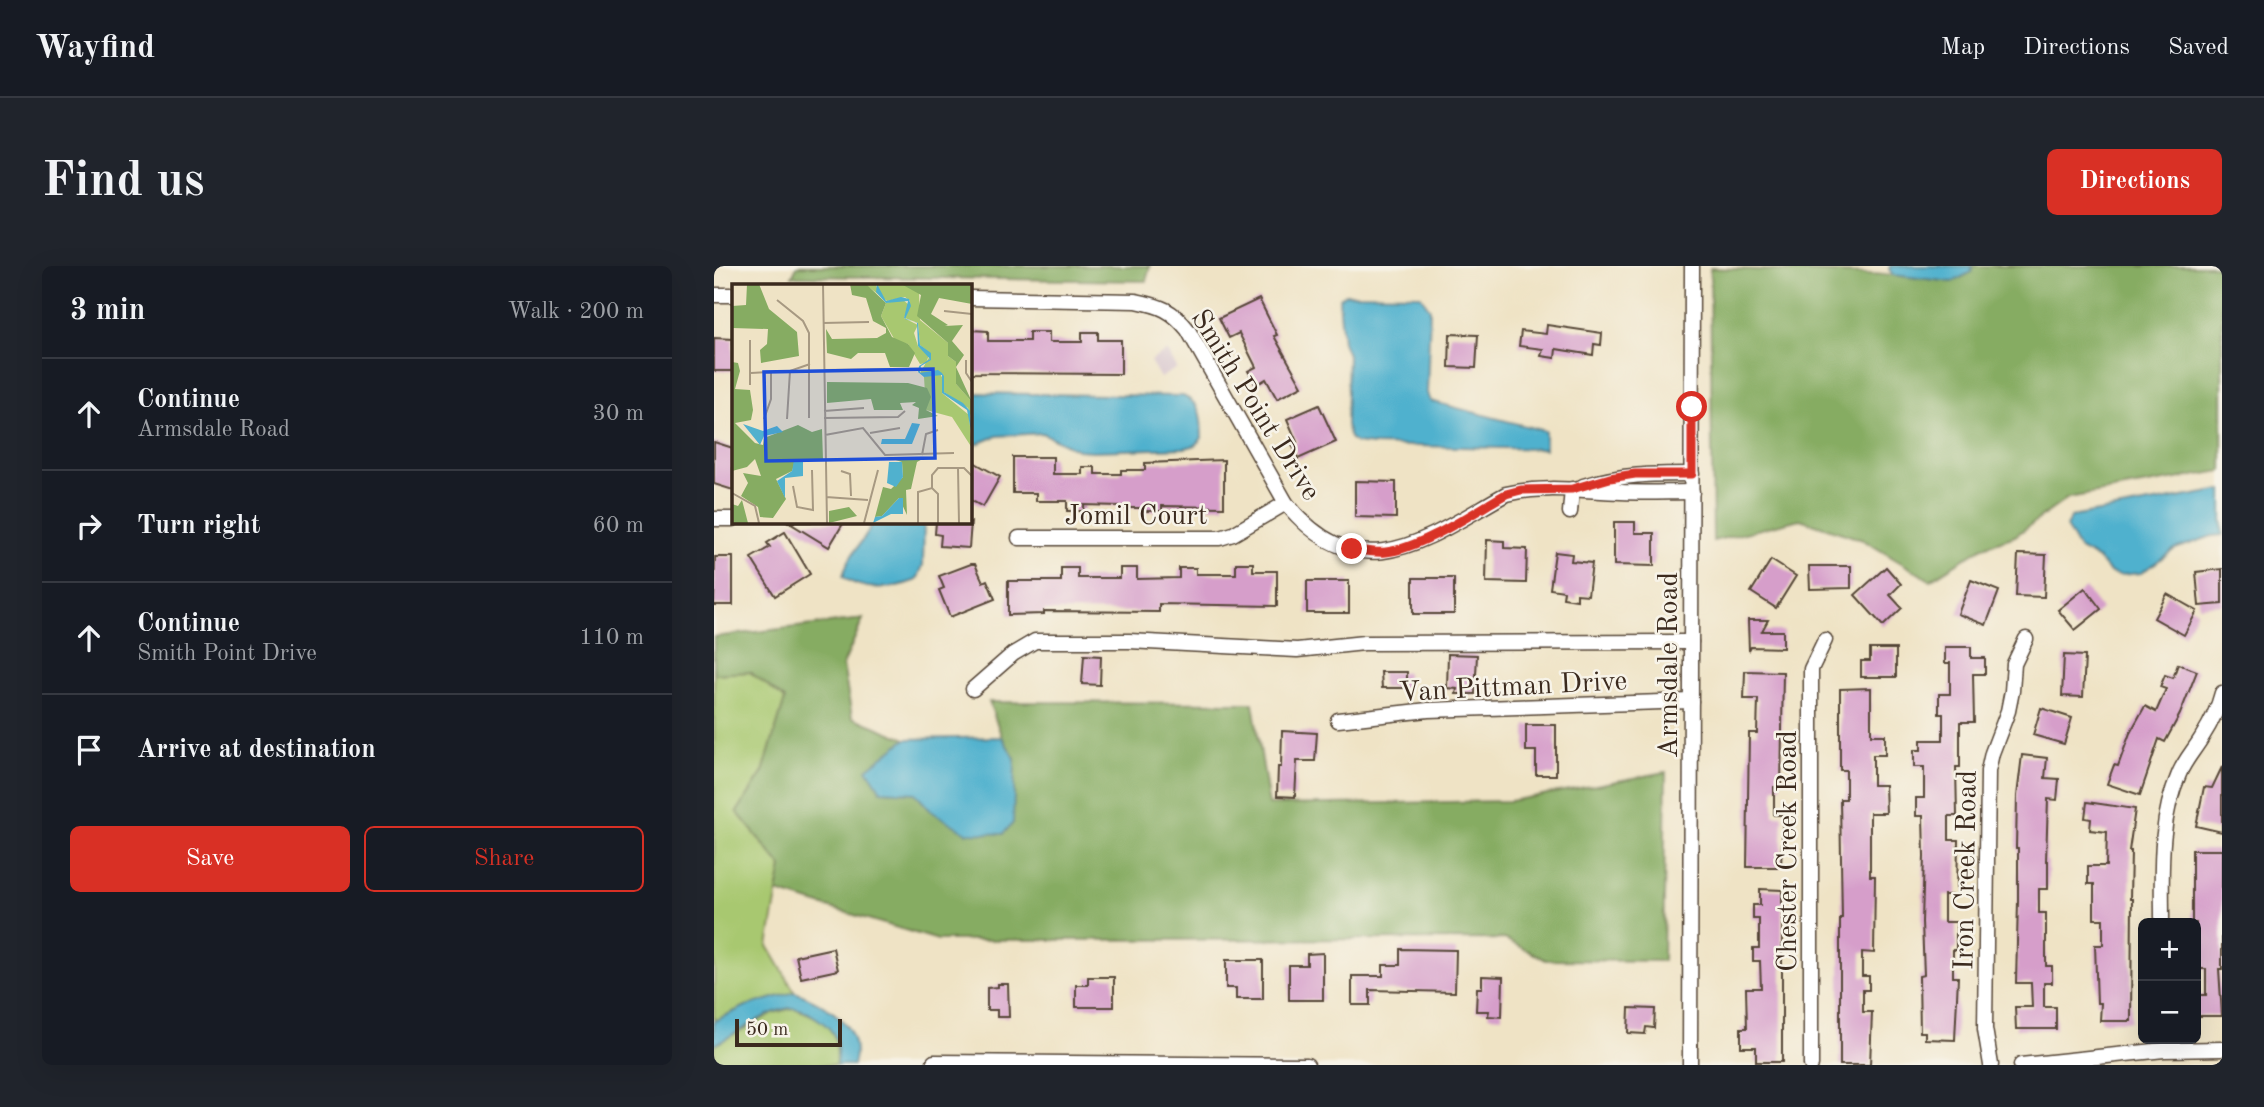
<!DOCTYPE html>
<meta charset="utf-8">
<style>
:root{--surface:#171b24;--page:#20242c;--text:#f1f3f6;--muted:#9ea1a6;--line:#363941;--accent:#d93025}
body{margin:0;font-family:"Old Standard TT",serif;background:var(--page);color:var(--text)}
.controls{position:absolute;right:21px;bottom:21px;display:grid;overflow:hidden;border-radius:10px;box-shadow:0 7px 28px #0002}
.controls button{width:63px;height:63px;display:grid;place-items:center;padding:0;border:0;border-bottom:2px solid var(--line);background:var(--surface);color:var(--text);font:35px sans-serif}
.scale{position:absolute;left:21px;bottom:18px;width:107px;box-sizing:border-box;padding-left:7px;border:4px solid #3b2a1e;border-top:0;font-size:19px;line-height:24px;white-space:nowrap;color:#3b2a1e;-webkit-text-stroke:5px #f7f3e8;paint-order:stroke}
.stop{position:absolute;width:21px;height:21px;margin:-16px;border:5px solid #d93025;border-radius:50%;background:#fff}
.stop.end{background:#d93025;border-color:#fff;box-shadow:0 2px 7px #0008}
.list{margin:0;padding:0;list-style:none}
h2{display:flex;justify-content:space-between;align-items:center;height:91px;margin:0;padding:0 28px;font-size:30px}
h2 small{font-size:23px;font-weight:400;color:var(--muted)}
.list li{display:grid;grid-template-columns:46px 1fr auto;gap:21px;align-items:center;box-sizing:border-box;height:112px;padding:0 28px;border-top:2px solid var(--line)}
.list b{display:block;font-size:26px;white-space:nowrap}
.list p{margin:0;font-size:23px;white-space:nowrap;color:var(--muted)}
.list em{font-size:23px;font-style:normal;color:var(--muted)}
.actions{display:flex;gap:14px;padding:21px 28px}
.actions a{flex:1;padding:16px 0;border:2px solid var(--accent);border-radius:10px;text-align:center;font-size:24px;color:var(--accent)}
.actions .main{background:var(--accent);color:#fff}
.icon{flex:none;width:38px;height:38px;fill:none;stroke:currentColor;stroke-width:2;stroke-linecap:round;stroke-linejoin:round}
.map{position:relative;flex:none;width:1508px;height:799px;overflow:hidden;border-radius:10px}
header{display:flex;align-items:center;gap:42px;box-sizing:border-box;height:98px;padding:0 35px;background:var(--surface);border-bottom:2px solid var(--line)}
header strong{font-size:33px}
nav{display:flex;gap:38px;margin-inline-start:auto;font-size:24px}
.intro{display:flex;align-items:center;justify-content:space-between;box-sizing:border-box;height:168px;padding:0 42px}
h1{margin:0;font-size:49px}
.button{padding:18px 32px;border-radius:10px;background:var(--accent);color:#fff;font-size:24px;font-weight:700}
main{display:flex;gap:42px;padding:0 42px}
aside{flex:1;background:var(--surface);border-radius:10px;box-shadow:0 7px 28px #0002}
.map>svg:first-child{display:block}
.industrial{fill:#d1bdc9}
.green{fill:#a8c870;stroke:#727947;stroke-width:2}
.forest{fill:#86ac62;stroke:#606b40;stroke-width:2}
.water{fill:#50b1ce;stroke:#466e76;stroke-width:2}
.building{fill:#d69eca}
.lines{fill:none;stroke-linecap:round;stroke-linejoin:round}
.minor-casing{stroke:#564637;stroke-width:17}
.minor{stroke:#fff;stroke-width:14}
.route{stroke:#d93025;stroke-width:9}
.labels{text-anchor:middle;stroke-width:5;stroke-linejoin:round;paint-order:stroke}
.street-label{font-size:28px;fill:#3b2a1e;stroke:#f7f3e8}
.inset-road{fill:none;stroke:#a79982;stroke-width:2}
.view{fill:#1d4ed8;fill-opacity:0.15;stroke:#1d4ed8;stroke-width:3.5}
.inset-edge{fill:none;stroke:#3b2a1e;stroke-width:3.5}
</style>
<header>
<strong>Wayfind</strong>
<nav><a>Map</a><a>Directions</a><a>Saved</a></nav>
</header>
<div class="intro"><h1>Find us</h1><a class="button">Directions</a></div>
<main>
<aside>
<h2>3 min<small>Walk · 200 m</small></h2>
<ul class="list">
<li><svg class="icon" aria-label="ahead" viewBox="0 0 24 24"><path d="M12 20V5M6 11l6-6 6 6"/></svg><div><b>Continue</b><p>Armsdale Road</p></div><em>30 m</em></li>
<li><svg class="icon" aria-label="right" viewBox="0 0 24 24"><path d="M7 20v-9h11M14 6l5 5-5 5"/></svg><div><b>Turn right</b></div><em>60 m</em></li>
<li><svg class="icon" aria-label="ahead" viewBox="0 0 24 24"><path d="M12 20V5M6 11l6-6 6 6"/></svg><div><b>Continue</b><p>Smith Point Drive</p></div><em>110 m</em></li>
<li><svg class="icon" aria-label="arrive" viewBox="0 0 24 24"><path d="M6 21V4h12l-3 4 3 4H6"/></svg><div><b>Arrive at destination</b></div></li>
</ul>
<div class="actions"><a class="main">Save</a><a>Share</a></div>
</aside>
<div class="map">
<svg width="1508" height="799" viewBox="0 0 1508 799">
<rect width="100%" height="100%" fill="#f7f3e8"/>
<filter id="ink" filterUnits="userSpaceOnUse"><feTurbulence type="fractalNoise" baseFrequency=".0143" numOctaves="2"/><feDisplacementMap in="SourceGraphic" scale="14" xChannelSelector="R" yChannelSelector="G"/><feConvolveMatrix kernelMatrix="1 2 1 2 8 2 1 2 1" color-interpolation-filters="sRGB"/></filter>
<filter id="wash" filterUnits="userSpaceOnUse"><feTurbulence type="fractalNoise" baseFrequency=".00686" numOctaves="4" result="noise"/><feDisplacementMap in="SourceGraphic" scale="28" xChannelSelector="R" yChannelSelector="G"/><feGaussianBlur stdDeviation="1.57" result="paint"/><feColorMatrix in="noise" values="0 0 0 0 0 0 0 0 0 0 0 0 0 0 0 0 0 1.4 0 .05"/><feComposite in="paint" operator="in"/></filter>
<g filter="url(#wash)">
<rect width="100%" height="100%" fill="#efe3c5"/>
<path class="industrial" d="M 453,85 L 463,102 L 446,112 L 436,95 Z"/>
<g class="green">
<path d="M 36,406 L 71,433 L 49,506 L 23,546 L 68,601 L 54,680 L 81,726 L 32,740 L 0,755 L 0,408 Z"/>
<path d="M 80,742 C 112,754 127,762 122,799 L 0,799 L 0,779 L 59,747 Z"/>
</g>
<g class="forest">
<path d="M 83,0 L 436,0 L 432,15 L 78,10 Z"/>
<path d="M 1258,0 L 1508,0 L 1508,205 L 1354,232 L 1301,270 L 1269,281 L 1216,314 L 1149,274 L 1086,253 L 999,275 L 996,2 L 1179,9 L 1238,16 L 1258,6 Z"/>
<path d="M 149,353 L 129,399 L 138,451 L 192,473 L 154,503 L 167,525 L 201,527 L 217,545 L 301,493 L 288,471 L 275,436 L 539,437 L 555,539 L 796,535 L 952,506 L 949,695 L 832,694 L 791,673 L 224,674 L 63,626 L 68,601 L 23,546 L 49,506 L 71,433 L 36,406 L 0,408 L 0,371 Z"/>
</g>
<g class="water">
<path d="M 1176,0 L 1258,0 L 1258,6 L 1238,16 L 1179,9 L 1175,3 Z"/>
<path d="M 631,28 L 706,29 L 716,43 L 713,127 L 716,135 L 831,165 L 831,183 L 659,179 L 642,177 L 636,172 L 632,159 L 634,89 L 629,76 L 625,33 Z"/>
<path d="M 256,127 L 469,130 C 489,139 487,152 488,172 L 482,179 L 471,182 L 379,185 L 364,184 L 328,167 L 283,170 L 256,181 Z"/>
<path d="M 1508,224 L 1508,269 L 1498,270 L 1461,283 L 1427,307 L 1406,309 L 1397,307 L 1383,292 L 1365,283 L 1352,261 L 1357,251 Z"/>
<path d="M 159,256 L 210,256 L 209,299 L 203,314 C 179,323 151,327 129,311 C 133,290 151,275 159,256 Z"/>
<path d="M 288,471 L 301,493 L 299,557 L 289,568 L 253,567 L 217,545 L 201,527 L 167,525 L 153,503 L 192,473 Z"/>
<path d="M 81,726 C 112,738 150,760 139,799 L 122,799 C 125,780 124,768 108,756 C 100,750 89,742 79,742 C 55,742 22,769 0,779 L 0,755 L 32,740 Z"/>
</g>
<g id="blocks">
<g class="building">
<path d="M 545,33 L 563,69 L 560,70 L 588,120 L 563,133 L 552,113 L 542,119 L 534,105 L 542,101 L 525,67 L 515,72 L 505,52 Z"/>
<path d="M 833,59 L 888,67 L 887,79 L 880,78 L 879,89 L 842,83 L 841,92 L 827,90 L 829,83 L 805,80 L 807,65 L 832,68 Z"/>
<path d="M 256,64 L 274,65 L 274,75 L 315,75 L 315,66 L 335,66 L 335,76 L 368,76 L 368,66 L 384,66 L 384,74 L 407,74 L 407,108 L 256,107 Z"/>
<path d="M 736,68 L 764,69 L 762,102 L 735,101 Z"/>
<path d="M 0,72 L 19,73 L 19,105 L 0,105 Z"/>
<path d="M 605,139 L 622,176 L 584,193 L 578,178 L 583,176 L 573,153 Z"/>
<path d="M 0,176 L 19,182 L 19,224 L 0,218 Z"/>
<path d="M 299,191 L 339,191 L 339,208 L 368,208 L 368,201 L 381,201 L 381,208 L 407,208 L 407,204 L 431,204 L 431,197 L 510,194 L 510,241 L 448,240 L 448,245 L 429,245 L 429,242 L 407,242 L 407,240 L 370,239 L 370,245 L 353,245 L 353,235 L 322,235 L 322,227 L 299,227 Z"/>
<path d="M 256,194 L 286,211 L 269,241 L 256,234 Z"/>
<path d="M 641,215 L 682,216 L 682,252 L 641,251 Z"/>
<path d="M 74,256 L 130,256 L 115,281 Z"/>
<path d="M 222,256 L 257,256 L 255,282 L 226,280 L 227,269 L 221,268 Z"/>
<path d="M 900,256 L 921,256 L 921,267 L 940,267 L 940,300 L 900,299 Z"/>
<path d="M 71,266 L 96,308 L 61,330 L 37,292 L 56,281 L 53,277 Z"/>
<path d="M 773,274 L 790,275 L 790,282 L 813,283 L 812,317 L 772,316 Z"/>
<path d="M 841,286 L 858,288 L 857,295 L 878,297 L 874,329 L 863,328 L 863,334 L 849,332 L 850,325 L 836,323 Z"/>
<path d="M 1304,288 L 1332,289 L 1330,331 L 1302,330 Z"/>
<path d="M 1,291 L 19,291 L 19,339 L 0,339 Z"/>
<path d="M 1057,294 L 1082,310 L 1062,342 L 1037,326 Z"/>
<path d="M 522,297 L 539,297 L 539,305 L 563,305 L 563,340 L 445,338 L 445,346 L 330,345 L 330,348 L 294,349 L 294,315 L 347,315 L 347,302 L 364,302 L 364,312 L 406,312 L 406,302 L 423,302 L 423,313 L 465,312 L 465,302 L 482,302 L 482,308 L 522,308 Z"/>
<path d="M 257,298 L 261,298 L 269,316 L 273,314 L 281,333 L 236,351 L 225,324 L 230,322 L 225,310 Z"/>
<path d="M 1095,300 L 1137,300 L 1137,322 L 1096,323 Z"/>
<path d="M 1172,301 L 1187,318 L 1176,329 L 1188,342 L 1169,360 L 1141,329 Z"/>
<path d="M 1508,303 L 1508,338 L 1485,340 L 1482,306 Z"/>
<rect x="699" y="312" width="41" height="36"/>
<path d="M 1257,314 L 1285,325 L 1272,359 L 1244,348 Z"/>
<rect x="593" y="315" width="42" height="32"/>
<path d="M 1371,322 L 1387,343 L 1361,364 L 1344,344 Z"/>
<path d="M 1453,328 L 1483,345 L 1470,369 L 1440,352 Z"/>
<path d="M 1034,354 L 1054,354 L 1048,365 L 1069,365 L 1069,382 L 1037,381 L 1035,385 Z"/>
<path d="M 1231,381 L 1257,381 L 1257,392 L 1271,392 L 1271,408 L 1259,408 L 1260,456 L 1246,456 L 1246,501 L 1242,501 L 1243,550 L 1235,550 L 1235,574 L 1244,574 L 1243,629 L 1230,629 L 1230,656 L 1242,656 L 1242,684 L 1239,684 L 1239,711 L 1244,711 L 1241,774 L 1211,773 L 1211,766 L 1206,766 L 1205,710 L 1210,709 L 1208,656 L 1210,590 L 1209,550 L 1202,550 L 1202,532 L 1210,532 L 1210,501 L 1200,501 L 1200,484 L 1207,484 L 1207,474 L 1229,474 L 1229,448 L 1225,448 L 1225,428 L 1236,428 L 1236,397 L 1231,397 Z"/>
<path d="M 1156,383 L 1182,383 L 1182,411 L 1147,411 L 1147,395 L 1156,395 Z"/>
<path d="M 734,388 L 763,389 L 761,428 L 742,428 L 743,423 L 733,422 Z"/>
<path d="M 370,389 L 387,390 L 386,419 L 368,418 Z"/>
<path d="M 1350,389 L 1371,390 L 1369,431 L 1348,430 Z"/>
<path d="M 1464,398 L 1483,405 L 1466,448 L 1451,476 L 1445,473 L 1426,529 L 1393,518 L 1400,499 L 1404,500 L 1416,467 L 1431,440 L 1442,446 L 1452,423 L 1446,421 L 1451,409 L 1459,412 Z"/>
<path d="M 1031,405 L 1069,406 L 1067,521 L 1060,521 L 1060,549 L 1069,549 L 1067,601 L 1033,601 L 1035,467 L 1043,467 L 1044,433 L 1030,433 Z"/>
<path d="M 667,406 L 693,406 L 693,422 L 668,422 Z"/>
<path d="M 1157,422 L 1157,469 L 1171,469 L 1171,489 L 1159,489 L 1159,519 L 1171,519 L 1172,547 L 1156,547 L 1156,610 L 1161,610 L 1160,687 L 1148,686 L 1148,710 L 1155,710 L 1155,724 L 1149,724 L 1149,746 L 1158,746 L 1156,799 L 1126,799 L 1126,652 L 1128,652 L 1126,533 L 1132,533 L 1132,504 L 1126,504 L 1126,423 Z"/>
<path d="M 1327,442 L 1358,452 L 1350,478 L 1319,469 Z"/>
<path d="M 812,459 L 842,459 L 842,509 L 822,509 L 822,485 L 812,485 Z"/>
<path d="M 568,465 L 603,467 L 601,495 L 583,495 L 581,531 L 563,530 L 564,501 L 567,501 Z"/>
<path d="M 1308,489 L 1333,492 L 1331,512 L 1345,513 L 1343,534 L 1334,533 L 1332,595 L 1334,595 L 1334,623 L 1325,623 L 1325,647 L 1332,647 L 1332,700 L 1338,700 L 1338,717 L 1330,717 L 1330,741 L 1342,741 L 1342,763 L 1302,763 L 1301,741 L 1318,741 L 1317,717 L 1302,717 L 1304,635 L 1304,582 L 1302,582 L 1303,530 Z"/>
<path d="M 1508,501 L 1508,566 L 1482,560 L 1490,521 L 1498,522 Z"/>
<path d="M 1373,536 L 1421,543 L 1415,585 L 1417,585 L 1416,633 L 1418,633 L 1417,755 L 1386,755 L 1387,737 L 1383,737 L 1381,679 L 1389,679 L 1389,653 L 1380,653 L 1380,618 L 1374,618 L 1374,600 L 1392,600 L 1393,566 L 1376,564 L 1377,553 L 1371,552 Z"/>
<path d="M 1478,584 L 1508,584 L 1508,703 L 1505,703 L 1508,750 L 1482,750 L 1482,729 L 1492,729 L 1492,703 L 1482,703 L 1482,657 L 1478,657 Z"/>
<path d="M 1046,623 L 1068,624 L 1068,796 L 1042,796 L 1042,781 L 1027,781 L 1027,762 L 1033,762 L 1032,722 L 1047,722 L 1046,695 L 1039,695 L 1039,682 L 1045,682 L 1045,653 L 1039,653 L 1039,639 L 1046,639 Z"/>
<path d="M 119,682 L 124,704 L 87,712 L 82,690 Z"/>
<path d="M 686,683 L 742,684 L 741,726 L 656,724 L 656,739 L 638,739 L 638,710 L 669,710 L 669,699 L 686,699 Z"/>
<path d="M 609,687 L 609,734 L 575,734 L 575,699 L 593,699 L 593,688 Z"/>
<path d="M 512,694 L 549,694 L 549,733 L 522,733 L 522,722 L 512,722 Z"/>
<path d="M 768,710 L 789,711 L 788,751 L 774,750 L 775,745 L 762,745 L 763,722 L 768,722 Z"/>
<path d="M 374,711 L 400,711 L 400,741 L 362,741 L 362,719 L 374,719 Z"/>
<path d="M 284,718 L 294,718 L 295,751 L 283,751 L 283,744 L 273,744 L 273,722 L 284,721 Z"/>
<path d="M 915,742 L 941,743 L 940,762 L 932,761 L 931,768 L 914,767 Z"/>
</g>
</g>
</g>
<g filter="url(#ink)">
<use href="#blocks" fill-opacity="0" stroke="#564637" stroke-width="2"/>
<g class="lines">
<g class="minor-casing">
<g id="minor">
<path d="M 0,29 L 19,29"/>
<path d="M 256,32 L 422,35 C 447,40 458,44 474,64 L 572,237 C 646,328 713,272 792,228 C 830,219 869,225 907,226 C 931,227 954,226 978,226"/>
<path d="M 869,220 C 908,208 938,208 978,208"/>
<path d="M 856,246 L 858,223"/>
<path d="M 0,253 L 19,253"/>
<path d="M 305,272 L 506,272 L 519,268 L 572,237"/>
<path d="M 259,423 L 299,388 L 321,375 L 415,375 L 583,384 L 650,377 L 977,376"/>
<path d="M 624,454 L 714,444 L 977,435"/>
<path d="M 1448,657 C 1448,606 1444,556 1465,508 C 1470,495 1481,483 1488,471 C 1497,457 1504,443 1508,427"/>
<path d="M 220,796 L 593,799"/>
<path d="M 976,799 L 978,0"/>
<path d="M 1097,799 L 1097,403 L 1111,374"/>
<path d="M 1277,799 L 1271,763 L 1274,505 L 1278,487 L 1294,445 L 1298,425 L 1300,398 L 1312,373"/>
<path d="M 1307,799 L 1450,784 L 1508,783"/>
</g>
</g>
<use href="#minor" class="minor"/>
</g>
</g>
<g class="lines" filter="url(#ink)">
<path class="route" d="M 638,283 C 650,285 661,287 672,286 C 708,282 760,246 792,228 L 807,224 L 858,223 L 896,212 L 921,208 L 978,208 L 978,141"/>
</g>
<g class="labels">
<g class="street-label">
<text transform="translate(543 138) rotate(58)" y="10">Smith Point Drive</text>
<text x="422" y="258">Jomil Court</text>
<text transform="translate(953 399) rotate(-90)" y="10">Armsdale Road</text>
<text transform="translate(799 419) rotate(-3)" y="10">Van Pittman Drive</text>
<text transform="translate(1072 585) rotate(-90)" y="10">Chester Creek Road</text>
<text transform="translate(1250 604) rotate(-89)" y="10">Iron Creek Road</text>
</g>
</g>
<g transform="translate(18 18)">
<rect width="240" height="240" fill="#efe3c5"/>
<path d="M 144,0 L 145,4 L 145,0 L 171,0 L 187,8 L 188,36 L 216,59 L 216,72 L 224,78 L 224,100 L 240,118 L 240,135 L 236,124 L 212,108 L 210,89 L 188,89 L 199,70 L 188,61 L 186,39 L 173,34 L 178,17 L 173,13 L 155,17 L 134,1 ZM 170,15 L 177,21 L 172,34 L 186,41 L 182,49 L 186,62 L 197,71 L 194,79 L 188,80 L 176,60 L 164,58 L 149,32 L 154,19 ZM 207,88 L 211,95 L 210,109 L 237,131 L 240,164 L 220,133 L 194,126 L 192,93 Z" fill="#a8c870"/>
<path d="M 15,0 L 27,0 L 37,25 L 65,48 L 67,72 L 29,79 L 28,66 L 35,60 L 36,45 L 0,44 L 0,22 L 14,21 ZM 118,0 L 134,0 L 154,19 L 149,32 L 160,53 L 176,60 L 183,69 L 177,83 L 158,83 L 153,69 L 126,69 L 119,75 L 95,69 L 94,45 L 100,55 L 145,54 L 154,49 L 154,44 L 141,37 L 134,14 L 120,11 ZM 240,0 L 240,20 L 207,14 L 199,30 L 216,41 L 213,42 L 231,41 L 220,57 L 232,71 L 224,83 L 240,118 L 224,100 L 224,78 L 216,72 L 216,59 L 185,32 L 189,11 L 171,1 ZM 0,78 L 6,79 L 8,87 L 3,105 L 18,106 L 21,126 L 19,136 L 3,139 L 23,159 L 31,161 L 32,154 L 66,141 L 80,148 L 90,145 L 91,176 L 64,175 L 60,187 L 44,195 L 54,215 L 41,234 L 28,233 L 26,223 L 9,212 L 16,199 L 11,189 L 29,192 L 23,175 L 15,183 L 0,187 ZM 95,98 L 176,99 L 195,104 L 199,113 L 194,126 L 206,132 L 186,135 L 187,124 L 180,121 L 184,118 L 168,119 L 171,126 L 142,126 L 139,115 L 95,119 ZM 154,173 L 194,173 L 185,178 L 179,205 L 174,206 L 175,231 L 167,214 L 150,232 L 143,233 L 151,203 L 159,205 L 171,193 L 170,178 ZM 10,216 L 16,239 L 0,239 L 0,220 L 6,222 ZM 117,223 L 125,232 L 97,239 L 97,227 Z" fill="#86ac62"/>
<path d="M 145,0 L 154,17 L 169,13 L 177,15 L 179,22 L 173,35 L 186,39 L 188,61 L 199,69 L 199,76 L 189,82 L 188,89 L 206,86 L 210,89 L 212,92 L 212,108 L 231,119 L 238,127 L 240,152 L 235,126 L 210,109 L 210,91 L 192,93 L 186,88 L 187,82 L 198,75 L 186,62 L 185,39 L 172,34 L 176,17 L 154,19 L 144,8 ZM 180,139 L 188,140 L 180,160 L 149,160 L 150,155 L 173,155 ZM 11,140 L 31,147 L 45,142 L 51,148 L 32,152 L 28,161 ZM 62,176 L 71,176 L 71,192 L 53,194 L 53,214 L 45,197 L 60,187 ZM 157,178 L 170,178 L 171,193 L 164,203 L 155,199 ZM 167,214 L 171,214 L 171,230 L 159,230 L 141,239 L 143,233 L 150,232 Z" fill="#50b1ce"/>
<path class="inset-road" d="M 91,0 L 95,239M 45,16 L 71,37 L 77,49 L 77,134M 212,27 L 240,30M 91,39 L 137,38M 234,76 L 234,89 L 240,98M 92,86 L 177,85M 19,89 L 58,87 L 78,80M 18,101 L 18,56M 92,127 L 132,124M 92,134 L 166,133 L 173,127M 32,135 L 39,115 L 39,89M 55,135 L 58,87M 138,149 L 168,144M 93,151 L 131,144 L 153,171 L 222,169M 190,171 L 194,150 L 206,146M 226,184 L 227,239M 109,187 L 118,190 L 119,212M 61,202 L 65,223 L 81,226 L 80,186M 200,204 L 200,191 L 206,184 L 232,184 L 240,192M 0,209 L 23,222 L 27,239M 94,213 L 136,216M 132,239 L 146,186M 186,239 L 186,208 L 200,204 L 206,210 L 206,239"/>
<path class="view" d="M 201,85 L 203,174 L 34,177 L 32,88 Z"/>
<rect width="240" height="240" class="inset-edge"/>
</g>
</svg>
<div class="controls">
<button>+</button>
<button>−</button>
</div>
<div class="scale">50 m</div>
<div class="stop" style="left:978px;top:141px"></div>
<div class="stop end" style="left:638px;top:283px"></div>
</div>
</main>
